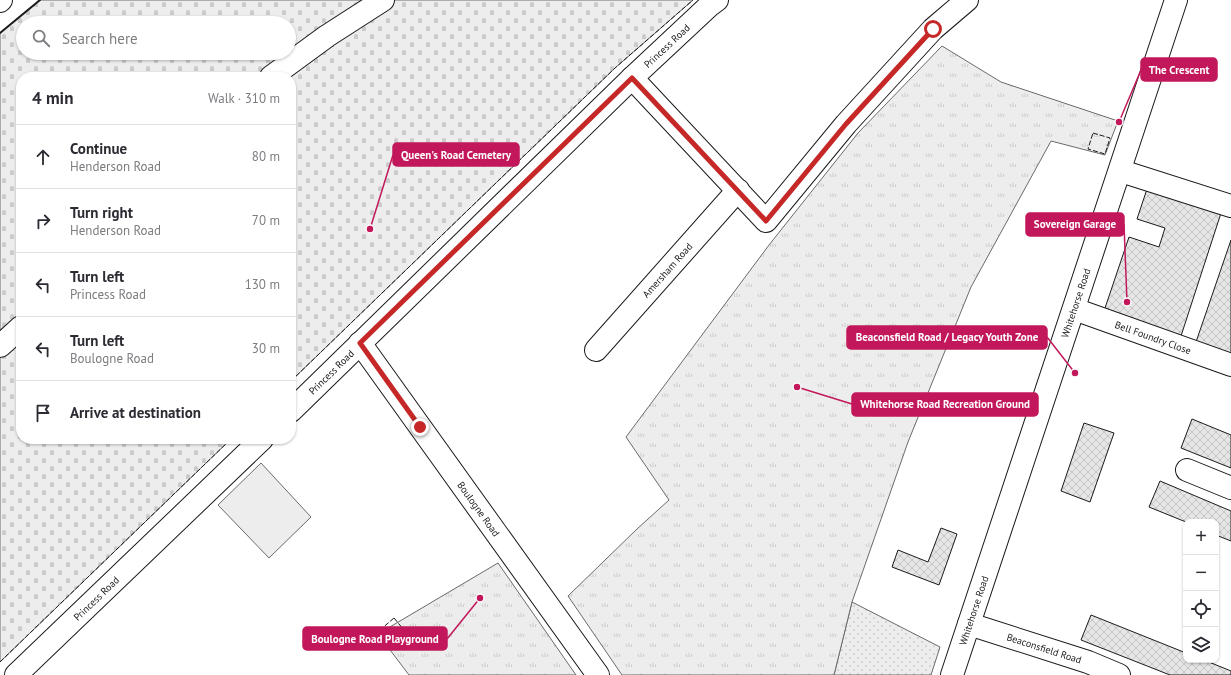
<!DOCTYPE html>
<meta charset="utf-8">
<style>
:root{--surface:#fff;--page:#f2f2f3;--text:#2b2b33;--muted:#7c7c81;--line:#e1e1e2}
body{margin:0;font-family:"PT Sans",sans-serif;background:var(--page);color:var(--text)}
.controls{position:absolute;right:12px;bottom:12px;display:grid;overflow:hidden;border-radius:8px;box-shadow:0 1px 3px #0004}
.controls button{width:36px;height:36px;display:grid;place-items:center;padding:0;border:0;border-bottom:1px solid var(--line);background:var(--surface);color:var(--text);font:20px sans-serif}
.stop{position:absolute;width:12px;height:12px;margin:-9px;border:3px solid #c62828;border-radius:50%;background:#fff}
.stop.end{background:#c62828;border-color:#fff;box-shadow:0 1px 4px #0008}
.list{margin:0;padding:0;list-style:none}
h2{display:flex;justify-content:space-between;align-items:center;height:52px;margin:0;padding:0 16px;font-size:17px}
h2 small{font-size:13px;font-weight:400;color:var(--muted)}
.list li{display:grid;grid-template-columns:26px 1fr auto;gap:12px;align-items:center;box-sizing:border-box;height:64px;padding:0 16px;border-top:1px solid var(--line)}
.list b{display:block;font-size:15px;white-space:nowrap}
.list p{margin:0;font-size:13px;white-space:nowrap;color:var(--muted)}
.list em{font-size:13px;font-style:normal;color:var(--muted)}
.icon{flex:none;width:22px;height:22px;fill:none;stroke:currentColor;stroke-width:2;stroke-linecap:round;stroke-linejoin:round}
.map{position:relative;flex:none;width:1231px;height:675px;overflow:hidden}
.search{position:absolute;background:var(--surface);box-shadow:0 1px 3px #0004;left:16px;top:16px;width:280px;height:44px;display:flex;align-items:center;gap:10px;box-sizing:border-box;padding:0 14px;border-radius:22px;color:var(--muted);font-size:15px}
.panel{position:absolute;background:var(--surface);box-shadow:0 1px 3px #0004;left:16px;top:72px;width:280px;height:372px;border-radius:16px}
.map>svg:first-child{display:block}
.grass{fill:url(#grass-dots);stroke:#6a6a6a}
.cemetery{fill:url(#cemetery-stones);stroke:#6a6a6a;fill-rule:evenodd}
.park{fill:url(#park-tufts);stroke:#6a6a6a}
.built{fill:#ededed;stroke:#6a6a6a}
.building{fill:url(#building-cross-hatch);stroke:#1a1a1a}
.lines{fill:none;stroke-linecap:round;stroke-linejoin:round}
.minor-casing{stroke:#1a1a1a;stroke-width:24}
.major-casing{stroke:#1a1a1a;stroke-width:24}
.minor{stroke:#fff;stroke-width:22}
.major{stroke:#fff;stroke-width:22}
.fence{stroke:#1a1a1a;stroke-width:1;stroke-dasharray:5 2;stroke-linecap:butt}
.wall{stroke:#1a1a1a;stroke-width:2}
.route{stroke:#c62828;stroke-width:5}
.labels{text-anchor:middle;stroke-width:3;stroke-linejoin:round;paint-order:stroke}
.street-label{font-size:10px;fill:#1a1a1a;stroke:#fff}
.leader{fill:none;stroke:#c2185b;stroke-width:1.5}
.callout-dot{fill:#c2185b;stroke:#fff;stroke-width:1.5}
.callout{fill:#c2185b;stroke:#c2185b;stroke-width:1.5}
.callout-label{font-size:11px;text-anchor:middle;font-weight:bold;fill:#fff}
</style>
<div class="map">
<svg width="1231" height="675" viewBox="0 0 1231 675">
<defs>
<pattern id="grass-dots" width="8" height="8" patternUnits="userSpaceOnUse"><rect width="8" height="8" fill="#ededed"/><path d="M2 2h.1M6 6h.1" fill="none" stroke="#cbcbcb" stroke-width="1.8" stroke-linecap="round"/></pattern>
<pattern id="cemetery-stones" width="16" height="16" patternUnits="userSpaceOnUse"><rect width="16" height="16" fill="#ededed"/><path d="M2 7V4a2 2 0 0 1 4 0v3zM10 15v-3a2 2 0 0 1 4 0v3z" fill="#cbcbcb"/></pattern>
<pattern id="park-tufts" width="24" height="20" patternUnits="userSpaceOnUse"><rect width="24" height="20" fill="#ededed"/><path d="M3 7l-1-3M5 7V3M7 7l1-3M15 17l-1-3M17 17v-4M19 17l1-3" fill="none" stroke="#cbcbcb"/></pattern>
<pattern id="building-cross-hatch" width="8" height="8" patternUnits="userSpaceOnUse"><rect width="8" height="8" fill="#e6e6e6"/><path d="M0 0l8 8M0 8l8-8" fill="none" stroke="#c5c5c5"/></pattern>
</defs>
<rect width="100%" height="100%" fill="#fff"/>
<path class="grass" d="M 852,602 L 940,647 L 931,675 L 834,675 Z"/>
<path class="cemetery" d="M 40,0 L 693,0 L 615,68 L 291,381 L 291,77 L 21,77 L 21,439 L 231,439 L 0,662 L 0,33 ZM 23,23 L 289,23 L 289,53 L 23,53 Z"/>
<g class="park">
<path d="M 942,46 L 1001,82 L 1118,121 L 1105,155 L 1051,141 L 971,287 L 908,442 L 852,602 L 834,675 L 622,675 L 568,596 L 637,529 L 669,500 L 626,437 L 769,245 L 858,133 Z"/>
<path d="M 498,563 L 576,675 L 409,675 L 378,634 Z"/>
</g>
<path class="built" d="M 261,463 L 311,517 L 269,558 L 218,505 Z"/>
<g class="building">
<path d="M 1148,186 L 1222,210 L 1181,336 L 1104,311 L 1129,237 L 1159,247 L 1165,228 L 1137,219 Z"/>
<path d="M 1231,240 L 1231,354 L 1196,342 Z"/>
<path d="M 1192,419 L 1231,435 L 1231,468 L 1181,448 Z"/>
<path d="M 1084,423 L 1114,433 L 1090,502 L 1061,491 Z"/>
<path d="M 1160,481 L 1231,511 L 1231,541 L 1216,535 L 1216,522 L 1186,522 L 1149,507 Z"/>
<path d="M 941,528 L 957,534 L 939,585 L 892,567 L 898,550 L 928,562 Z"/>
<path d="M 1091,615 L 1186,653 L 1186,660 L 1204,660 L 1231,671 L 1231,675 L 1170,675 L 1081,640 Z"/>
</g>
<g class="lines">
<g class="minor-casing">
<g id="minor">
<path d="M 0,1 L 1,0"/>
<path d="M 271,77 L 327,36 L 383,0"/>
<path d="M 632,78 L 766,221 L 846,124 L 933,29 L 967,0"/>
<path d="M 1121,171 L 1231,206"/>
<path id="s1" d="M 1074,309 L 1231,365"/>
<path id="s2" d="M 360,343 L 598,675"/>
<path d="M 0,346 L 21,327"/>
<path id="s3" d="M 596,350 L 738,190"/>
<path id="s4" d="M 291,411 L 632,78 L 709,6 L 717,0"/>
<path d="M 1187,470 L 1231,488"/>
<path id="s5" d="M 969,624 L 1088,662 L 1119,675"/>
<path id="s6" d="M 16,675 L 262,439"/>
</g>
</g>
<g class="major-casing">
<g id="major">
<path id="s7" d="M 952,675 L 1176,0"/>
</g>
</g>
<use href="#minor" class="minor"/>
<use href="#major" class="major"/>
<g class="fence">
<path d="M 1093,133 L 1110,138 L 1105,154 L 1088,149 Z"/>
<path d="M 291,381 L 615,68 L 693,0"/>
<path d="M 394,618 L 404,630 L 390,642 L 380,630 Z"/>
<path d="M 0,662 L 231,439"/>
</g>
<path class="wall" d="M 0,33 L 40,0"/>
</g>
<g class="lines">
<path class="route" d="M 420,427 L 360,343 L 632,78 L 766,221 L 846,124 L 933,29"/>
</g>
<g class="labels">
<g class="street-label">
<text dy="4" stroke="none"><textPath href="#s4" startOffset="524">Princess Road</textPath></text>
<text dy="4" stroke="none"><textPath href="#s3" startOffset="107">Amersham Road</textPath></text>
<text dy="4" stroke="none"><textPath href="#s7" startOffset="392">Whitehorse Road</textPath></text>
<text dy="4" stroke="none"><textPath href="#s1" startOffset="84">Bell Foundry Close</textPath></text>
<text dy="4" stroke="none"><textPath href="#s4" startOffset="56">Princess Road</textPath></text>
<text dy="4" stroke="none"><textPath href="#s2" startOffset="204">Boulogne Road</textPath></text>
<text dy="4" stroke="none"><textPath href="#s6" startOffset="111">Princess Road</textPath></text>
<text dy="4" stroke="none"><textPath href="#s7" startOffset="68">Whitehorse Road</textPath></text>
<text dy="4" stroke="none"><textPath href="#s5" startOffset="79">Beaconsfield Road</textPath></text>
</g>
</g>
<path class="leader" d="M1119 122L1141 70M370 229L393 155M1127 302L1124 224M1075 373L1047 337M797 387L852 404M480 598L447 639"/>
<g class="callout-dot">
<circle cx="1119" cy="122" r="4"/>
<circle cx="370" cy="229" r="4"/>
<circle cx="1127" cy="302" r="4"/>
<circle cx="1075" cy="373" r="4"/>
<circle cx="797" cy="387" r="4"/>
<circle cx="480" cy="598" r="4"/>
</g>
<g class="callout">
<rect x="1141" y="58" width="76" height="23" rx="4"/>
<rect x="393" y="143" width="126" height="23" rx="4"/>
<rect x="1026" y="213" width="98" height="23" rx="4"/>
<rect x="847" y="326" width="200" height="23" rx="4"/>
<rect x="852" y="393" width="186" height="23" rx="4"/>
<rect x="303" y="627" width="144" height="23" rx="4"/>
</g>
<g class="callout-label">
<text x="1179" y="74">The Crescent</text>
<text x="456" y="159">Queen's Road Cemetery</text>
<text x="1075" y="228">Sovereign Garage</text>
<text x="947" y="341">Beaconsfield Road / Legacy Youth Zone</text>
<text x="945" y="408">Whitehorse Road Recreation Ground</text>
<text x="375" y="643">Boulogne Road Playground</text>
</g>
</svg>
<div class="controls">
<button>+</button>
<button>−</button>
<button><svg class="icon" aria-label="locate" viewBox="0 0 24 24"><circle cx="12" cy="12" r="6"/><path d="M12 2v4M12 18v4M2 12h4M18 12h4"/></svg></button>
<button><svg class="icon" aria-label="layers" viewBox="0 0 24 24"><path d="M12 4l9 5-9 5-9-5zM3 14l9 5 9-5"/></svg></button>
</div>
<div class="stop" style="left:933px;top:29px"></div>
<div class="stop end" style="left:420px;top:427px"></div>
<div class="search"><svg class="icon" aria-label="search" viewBox="0 0 24 24"><circle cx="10" cy="10" r="6"/><path d="M15 15l6 6"/></svg>Search here</div>
<section class="panel">
<h2>4 min<small>Walk · 310 m</small></h2>
<ul class="list">
<li><svg class="icon" aria-label="ahead" viewBox="0 0 24 24"><path d="M12 20V5M6 11l6-6 6 6"/></svg><div><b>Continue</b><p>Henderson Road</p></div><em>80 m</em></li>
<li><svg class="icon" aria-label="right" viewBox="0 0 24 24"><path d="M7 20v-9h11M14 6l5 5-5 5"/></svg><div><b>Turn right</b><p>Henderson Road</p></div><em>70 m</em></li>
<li><svg class="icon" aria-label="left" viewBox="0 0 24 24"><path d="M17 20v-9H6M10 6l-5 5 5 5"/></svg><div><b>Turn left</b><p>Princess Road</p></div><em>130 m</em></li>
<li><svg class="icon" aria-label="left" viewBox="0 0 24 24"><path d="M17 20v-9H6M10 6l-5 5 5 5"/></svg><div><b>Turn left</b><p>Boulogne Road</p></div><em>30 m</em></li>
<li><svg class="icon" aria-label="arrive" viewBox="0 0 24 24"><path d="M6 21V4h12l-3 4 3 4H6"/></svg><div><b>Arrive at destination</b></div></li>
</ul>
</section>
</div>
